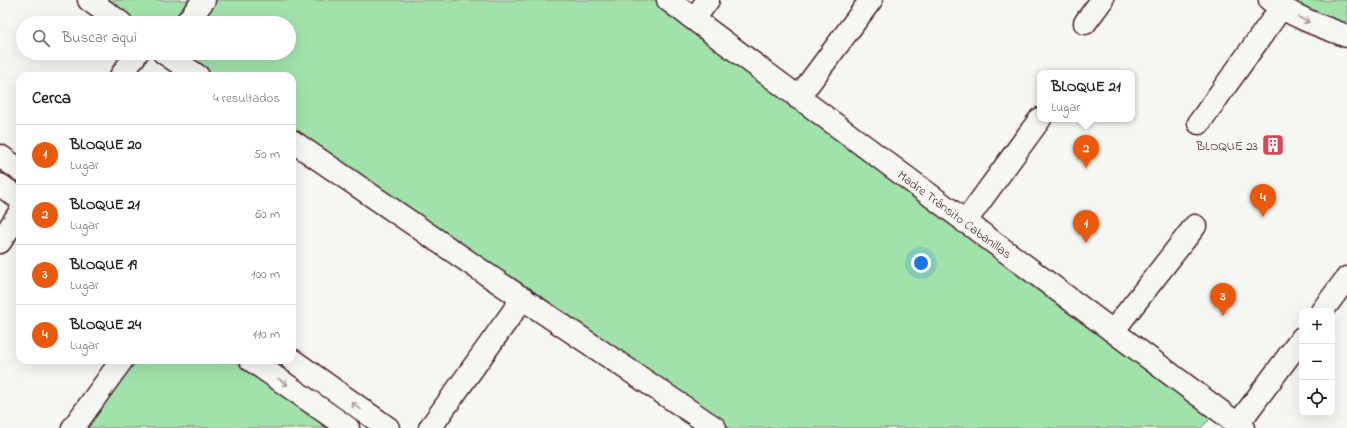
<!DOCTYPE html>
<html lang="es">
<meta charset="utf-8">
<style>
:root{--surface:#fff;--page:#f6f6f6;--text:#202124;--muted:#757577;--line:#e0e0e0;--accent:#ea580c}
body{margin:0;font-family:"Indie Flower",sans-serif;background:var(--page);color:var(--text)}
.controls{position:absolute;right:12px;bottom:12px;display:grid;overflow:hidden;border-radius:8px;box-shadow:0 4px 16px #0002}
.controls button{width:36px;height:36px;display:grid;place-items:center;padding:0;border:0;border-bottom:1px solid var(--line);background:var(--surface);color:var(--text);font:20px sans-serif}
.you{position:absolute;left:921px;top:263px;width:14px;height:14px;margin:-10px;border:3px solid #fff;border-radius:50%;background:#1a73e8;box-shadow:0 0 0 6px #1a73e833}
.badge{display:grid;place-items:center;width:26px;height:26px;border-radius:50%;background:var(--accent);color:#fff;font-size:13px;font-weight:700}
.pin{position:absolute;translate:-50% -33px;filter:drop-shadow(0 1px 2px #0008)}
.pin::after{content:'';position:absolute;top:21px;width:14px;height:12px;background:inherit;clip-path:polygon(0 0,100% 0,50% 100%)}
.popup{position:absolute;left:1037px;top:70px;width:98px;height:52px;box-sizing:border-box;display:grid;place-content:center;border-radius:8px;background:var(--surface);filter:drop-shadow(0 1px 3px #0005);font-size:13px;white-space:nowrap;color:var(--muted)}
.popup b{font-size:15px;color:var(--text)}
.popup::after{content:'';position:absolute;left:50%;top:100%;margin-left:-8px;border:8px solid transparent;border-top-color:var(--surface)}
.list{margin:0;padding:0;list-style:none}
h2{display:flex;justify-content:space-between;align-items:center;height:52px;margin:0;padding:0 16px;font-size:17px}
h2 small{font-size:13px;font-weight:400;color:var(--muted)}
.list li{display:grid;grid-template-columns:26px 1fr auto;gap:12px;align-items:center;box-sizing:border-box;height:60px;padding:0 16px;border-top:1px solid var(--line)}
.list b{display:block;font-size:15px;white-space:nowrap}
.list p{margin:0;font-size:13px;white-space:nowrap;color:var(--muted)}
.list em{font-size:13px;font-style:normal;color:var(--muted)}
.icon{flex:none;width:22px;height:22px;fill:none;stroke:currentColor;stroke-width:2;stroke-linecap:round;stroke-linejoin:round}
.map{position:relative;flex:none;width:1347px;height:428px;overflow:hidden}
.search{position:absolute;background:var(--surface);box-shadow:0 4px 16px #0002;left:16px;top:16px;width:280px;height:44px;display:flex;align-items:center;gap:10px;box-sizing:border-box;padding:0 14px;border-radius:22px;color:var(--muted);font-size:15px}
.panel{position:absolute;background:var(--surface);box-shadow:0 4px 16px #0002;left:16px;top:72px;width:280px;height:292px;border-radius:12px}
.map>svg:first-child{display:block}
.green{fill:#a1e2ab;stroke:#76806b}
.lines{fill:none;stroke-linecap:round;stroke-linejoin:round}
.minor-casing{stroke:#4a1f2b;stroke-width:25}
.minor{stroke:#f6f6f2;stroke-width:22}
.oneway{stroke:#a99598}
.labels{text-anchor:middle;stroke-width:4;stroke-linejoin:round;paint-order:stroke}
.poi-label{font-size:13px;fill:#4a1f2b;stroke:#f6f6f2;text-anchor:end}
.street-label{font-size:13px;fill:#4a1f2b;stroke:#f6f6f2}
</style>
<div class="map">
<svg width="1347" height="428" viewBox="0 0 1347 428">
<rect width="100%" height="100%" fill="#f6f6f2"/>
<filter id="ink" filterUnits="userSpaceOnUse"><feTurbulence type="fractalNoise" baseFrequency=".025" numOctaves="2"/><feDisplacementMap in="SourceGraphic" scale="8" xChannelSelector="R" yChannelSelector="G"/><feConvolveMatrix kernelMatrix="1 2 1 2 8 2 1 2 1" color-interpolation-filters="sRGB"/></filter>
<g filter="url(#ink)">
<g class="green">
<path d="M 94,0 L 661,0 L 1215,414 L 1201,428 L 717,428 L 292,138 L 292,76 L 203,76 L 170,53 L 289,53 L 289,23 L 127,23 Z"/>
<path d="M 1284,0 L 1347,0 L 1347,20 L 1343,23 L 1332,20 Z"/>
<path d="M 123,360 L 250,360 L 347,428 L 80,428 Z"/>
</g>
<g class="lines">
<g class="minor-casing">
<g id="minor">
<path d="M 89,0 L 121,23"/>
<path id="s1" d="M 668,0 L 1243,428"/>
<path d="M 1270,0 C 1294,17 1320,26 1347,36"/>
<path d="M 694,19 L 708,0"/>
<path d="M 186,23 L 204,0"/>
<path d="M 1085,23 L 1102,0"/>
<path d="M 164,53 L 198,76"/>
<path d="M 121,76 L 137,53"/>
<path d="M 798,98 L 871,0"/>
<path d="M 1199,123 L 1281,8"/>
<path d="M 292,141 L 492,278 L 715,428"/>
<path d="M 0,156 L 20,170"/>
<path d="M 0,185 L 20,199"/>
<path d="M 965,222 L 1040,119"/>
<path d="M 0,242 L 20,212"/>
<path d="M 1322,311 L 1347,278"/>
<path d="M 1113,331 L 1195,226"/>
<path d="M 251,360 L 348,428"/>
<path d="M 292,360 L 388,428"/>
<path d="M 1238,424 L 1302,338"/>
<path d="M 73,428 L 122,360"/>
<path d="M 430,428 L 523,298"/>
</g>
</g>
<use href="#minor" class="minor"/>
</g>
<defs><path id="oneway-shaft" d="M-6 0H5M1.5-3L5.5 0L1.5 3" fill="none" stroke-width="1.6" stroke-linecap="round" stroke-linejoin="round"/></defs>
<g class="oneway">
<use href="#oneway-shaft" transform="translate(1304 20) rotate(28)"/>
<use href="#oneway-shaft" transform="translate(283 382) rotate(35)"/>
<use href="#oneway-shaft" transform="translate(356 406) rotate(-145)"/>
</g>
</g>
<defs>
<g id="building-square" transform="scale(1.15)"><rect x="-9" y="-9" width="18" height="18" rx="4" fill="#d1495b" stroke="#f6f6f2"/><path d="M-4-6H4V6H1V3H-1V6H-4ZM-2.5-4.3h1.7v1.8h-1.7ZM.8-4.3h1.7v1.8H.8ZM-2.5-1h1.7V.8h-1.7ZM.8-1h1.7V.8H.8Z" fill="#fff"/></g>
</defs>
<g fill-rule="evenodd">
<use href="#building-square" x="1273" y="145"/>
</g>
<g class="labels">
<g class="poi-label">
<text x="1258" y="150">BLOQUE 23</text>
</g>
<g class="street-label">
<text dy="5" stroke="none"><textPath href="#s1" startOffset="358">Madre Tránsito Cabanillas</textPath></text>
</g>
</g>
</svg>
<div class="controls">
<button>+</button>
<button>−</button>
<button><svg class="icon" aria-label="locate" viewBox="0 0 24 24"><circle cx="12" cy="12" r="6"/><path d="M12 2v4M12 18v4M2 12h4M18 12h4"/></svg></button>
</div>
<div class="you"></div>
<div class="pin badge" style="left:1086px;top:243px">1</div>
<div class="pin badge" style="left:1086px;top:168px">2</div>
<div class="popup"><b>BLOQUE 21</b>Lugar</div>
<div class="pin badge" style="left:1223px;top:316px">3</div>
<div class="pin badge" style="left:1263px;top:217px">4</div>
<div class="search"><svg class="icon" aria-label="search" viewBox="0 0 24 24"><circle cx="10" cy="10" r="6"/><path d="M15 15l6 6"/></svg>Buscar aquí</div>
<section class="panel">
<h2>Cerca<small>4 resultados</small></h2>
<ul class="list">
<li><span class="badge">1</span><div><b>BLOQUE 20</b><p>Lugar</p></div><em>50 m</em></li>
<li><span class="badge">2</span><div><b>BLOQUE 21</b><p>Lugar</p></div><em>60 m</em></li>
<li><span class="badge">3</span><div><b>BLOQUE 19</b><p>Lugar</p></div><em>100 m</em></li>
<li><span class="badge">4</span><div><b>BLOQUE 24</b><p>Lugar</p></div><em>110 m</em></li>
</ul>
</section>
</div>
